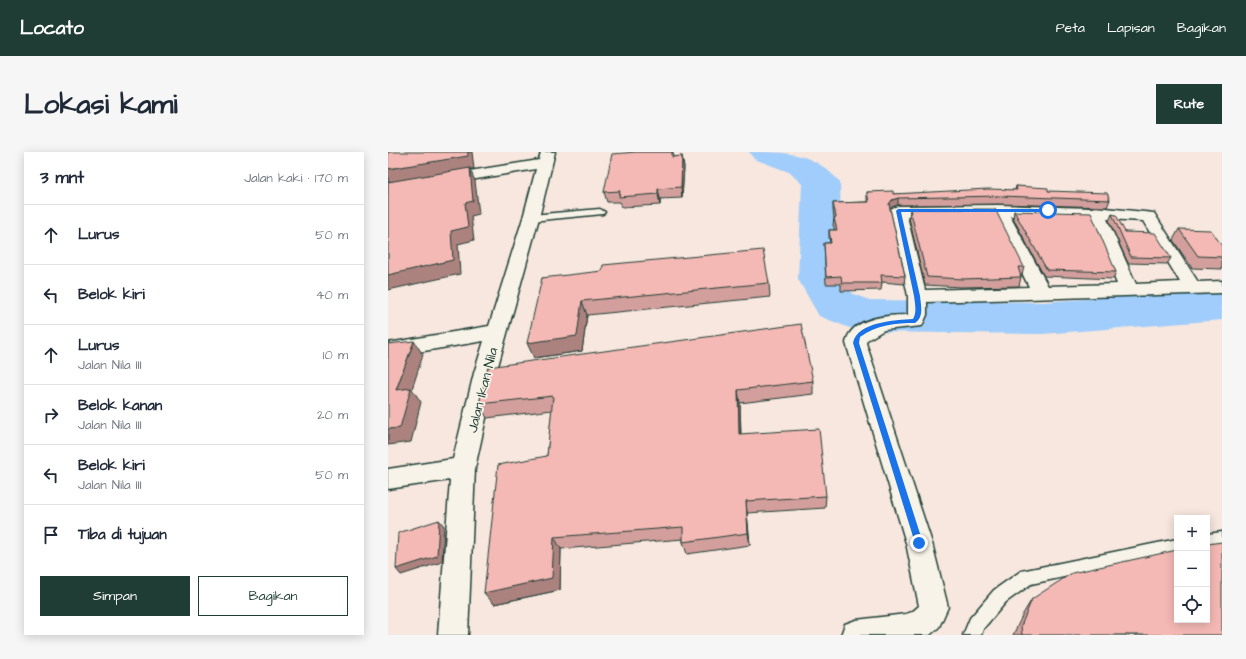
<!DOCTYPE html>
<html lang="id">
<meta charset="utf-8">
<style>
:root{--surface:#fff;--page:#f6f6f7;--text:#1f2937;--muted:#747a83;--line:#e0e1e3;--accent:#1f3d34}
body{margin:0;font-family:"Architects Daughter",sans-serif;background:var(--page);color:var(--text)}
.controls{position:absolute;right:12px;bottom:12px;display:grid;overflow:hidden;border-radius:0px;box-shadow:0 2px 10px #0003}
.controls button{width:36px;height:36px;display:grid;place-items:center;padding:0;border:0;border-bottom:1px solid var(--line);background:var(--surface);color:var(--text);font:20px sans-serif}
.stop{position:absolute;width:12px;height:12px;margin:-9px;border:3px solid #1a73e8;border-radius:50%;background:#fff}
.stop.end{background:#1a73e8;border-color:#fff;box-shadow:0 1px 4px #0008}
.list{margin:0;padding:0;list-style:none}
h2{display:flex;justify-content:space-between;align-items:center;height:52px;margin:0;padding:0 16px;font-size:17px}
h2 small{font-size:13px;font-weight:400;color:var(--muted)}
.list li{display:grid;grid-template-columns:26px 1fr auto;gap:12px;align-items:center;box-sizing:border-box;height:60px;padding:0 16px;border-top:1px solid var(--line)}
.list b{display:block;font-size:15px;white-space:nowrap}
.list p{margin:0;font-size:13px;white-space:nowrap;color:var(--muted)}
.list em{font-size:13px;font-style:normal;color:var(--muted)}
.actions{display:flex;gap:8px;padding:12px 16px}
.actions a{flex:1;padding:9px 0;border:1px solid var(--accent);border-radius:0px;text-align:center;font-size:14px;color:var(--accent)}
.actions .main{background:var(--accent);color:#fff}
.icon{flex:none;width:22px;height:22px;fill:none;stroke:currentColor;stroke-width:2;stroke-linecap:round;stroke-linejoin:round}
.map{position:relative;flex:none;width:834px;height:483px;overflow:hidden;border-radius:0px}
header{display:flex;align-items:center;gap:24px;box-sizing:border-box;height:56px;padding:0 20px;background:var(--accent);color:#fff}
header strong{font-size:19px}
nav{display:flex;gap:22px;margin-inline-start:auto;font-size:14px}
.intro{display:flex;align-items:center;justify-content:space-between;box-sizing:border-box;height:96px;padding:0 24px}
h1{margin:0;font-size:28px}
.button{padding:10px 18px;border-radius:0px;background:var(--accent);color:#fff;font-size:14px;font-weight:700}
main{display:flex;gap:24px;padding:0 24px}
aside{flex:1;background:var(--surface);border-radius:0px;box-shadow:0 2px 10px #0003}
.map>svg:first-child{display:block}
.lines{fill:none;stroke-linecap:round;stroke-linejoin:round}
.river{fill:#a0cdfb;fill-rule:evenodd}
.lane-casing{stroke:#1f3d34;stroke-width:3}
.street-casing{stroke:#1f3d34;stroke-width:3}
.lane{fill:#f7f3e8;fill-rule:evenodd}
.street{fill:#f7f3e8;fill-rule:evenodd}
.wall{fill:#d39f9c;stroke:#1f3d34}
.shaded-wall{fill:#ac827f;stroke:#1f3d34}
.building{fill:#f5b9b5;stroke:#1f3d34}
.route{fill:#1a73e8}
.labels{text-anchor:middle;stroke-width:3.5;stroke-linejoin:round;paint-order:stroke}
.street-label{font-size:14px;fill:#1f3d34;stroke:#f7f3e8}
</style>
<header>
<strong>Locato</strong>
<nav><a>Peta</a><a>Lapisan</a><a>Bagikan</a></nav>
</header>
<div class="intro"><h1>Lokasi kami</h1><a class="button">Rute</a></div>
<main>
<aside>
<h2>3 mnt<small>Jalan kaki · 170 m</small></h2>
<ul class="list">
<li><svg class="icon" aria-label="ahead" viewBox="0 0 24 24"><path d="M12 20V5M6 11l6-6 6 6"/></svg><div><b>Lurus</b></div><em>50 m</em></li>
<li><svg class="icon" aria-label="left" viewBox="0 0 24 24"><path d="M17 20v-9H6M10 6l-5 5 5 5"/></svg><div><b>Belok kiri</b></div><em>40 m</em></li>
<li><svg class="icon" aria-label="ahead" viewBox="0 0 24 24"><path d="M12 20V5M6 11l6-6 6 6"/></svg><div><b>Lurus</b><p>Jalan Nila III</p></div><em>10 m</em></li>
<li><svg class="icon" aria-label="right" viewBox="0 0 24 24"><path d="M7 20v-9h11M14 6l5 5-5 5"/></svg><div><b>Belok kanan</b><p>Jalan Nila III</p></div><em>20 m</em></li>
<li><svg class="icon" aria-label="left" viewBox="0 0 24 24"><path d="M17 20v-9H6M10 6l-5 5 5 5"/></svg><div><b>Belok kiri</b><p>Jalan Nila III</p></div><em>50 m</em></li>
<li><svg class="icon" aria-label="arrive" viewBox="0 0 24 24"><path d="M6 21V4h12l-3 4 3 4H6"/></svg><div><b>Tiba di tujuan</b></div></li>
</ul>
<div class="actions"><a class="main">Simpan</a><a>Bagikan</a></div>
</aside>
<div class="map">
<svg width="834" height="483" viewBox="0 0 834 483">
<rect width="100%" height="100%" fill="#f7e7de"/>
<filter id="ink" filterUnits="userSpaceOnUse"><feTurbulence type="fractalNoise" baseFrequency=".025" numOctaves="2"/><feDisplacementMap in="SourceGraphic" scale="8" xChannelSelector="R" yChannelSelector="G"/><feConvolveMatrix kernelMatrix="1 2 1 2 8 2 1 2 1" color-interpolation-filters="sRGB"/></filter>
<g filter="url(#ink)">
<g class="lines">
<path class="river" d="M 361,0 C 401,0 425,0 452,30 L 454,127 L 465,142 L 481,148 L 654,150 L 834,138 L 834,168 L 654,182 L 476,180 L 459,175 L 431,164 L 410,127 L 414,32 L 401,20 L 366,7 Z"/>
<g class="lane-casing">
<g id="lane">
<path d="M 212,57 L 217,60 L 215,62 L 143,69 L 138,66 L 143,63 Z"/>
<path d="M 834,380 L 834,394 L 819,396 L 819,382 Z"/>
<path d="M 789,387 L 789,401 L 643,432 L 618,450 L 595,477 L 593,483 L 575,483 L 582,466 L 606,438 L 633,419 Z"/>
</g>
</g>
<g class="street-casing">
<g id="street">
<path d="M 153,0 L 167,0 L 151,66 L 108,221 L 87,316 L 80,483 L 50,483 L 62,328 L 0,337 L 0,317 L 65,307 L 86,221 L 96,189 L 0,205 L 0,191 L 101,174 L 135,66 L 148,17 L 0,42 L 0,32 L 151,8 Z"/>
<path d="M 611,53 L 703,56 L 708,55 L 766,61 L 810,130 L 834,129 L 834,141 L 539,150 L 539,163 L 534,174 L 496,178 L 479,188 L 478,191 L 544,391 L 560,455 L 551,475 L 542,483 L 453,483 L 457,472 L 468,468 L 518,462 L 524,460 L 531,454 L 518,391 L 458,191 C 462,166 499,163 520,163 L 520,144 L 502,59 L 504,56 L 510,54 ZM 519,64 L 606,64 L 641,135 L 537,138 ZM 622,64 L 702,66 L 729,132 L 660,134 ZM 719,67 L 755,69 L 792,130 L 748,132 Z"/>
</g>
</g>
<use href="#lane" class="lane"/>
<use href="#street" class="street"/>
</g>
<g class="wall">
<path d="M 249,0 L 285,0 L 286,5 L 294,4 L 296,15 L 294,46 L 272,47 L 272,53 L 234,55 L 232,50 L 219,50 L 216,40 Z"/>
<path d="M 628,34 L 660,39 L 722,48 L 719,55 L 611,52 L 510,53 L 504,55 L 502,57 L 517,124 L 516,132 L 494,130 L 493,138 L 453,139 L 453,132 L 438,132 L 436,91 L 442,91 L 441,85 L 441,78 L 447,78 L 445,73 L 446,66 L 445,58 L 445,51 L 479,50 L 479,40 L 505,42 L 627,38 Z"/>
<path d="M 522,57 L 636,115 L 634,123 L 633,123 L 633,125 L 631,134 L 573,135 L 537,133 L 521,66 Z"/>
<path d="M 626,59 L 728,120 L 725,127 L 656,124 L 625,66 Z"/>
<path d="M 724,62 L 737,80 L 783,106 L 779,112 L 740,111 L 721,69 Z"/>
<path d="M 791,77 L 834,94 L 834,117 L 804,116 L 785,88 Z"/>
<path d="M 154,126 L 381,131 L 382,145 L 199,163 L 194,199 L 146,206 Z"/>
<path d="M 100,215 L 425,229 L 425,242 L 352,251 L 353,282 L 438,344 L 437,356 L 359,361 L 362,393 L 299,402 L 295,390 L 295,387 L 173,397 L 172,438 L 106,452 L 159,304 L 164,258 L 99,266 L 91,252 Z"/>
<path d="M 644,447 L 834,483 L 625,483 L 635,462 Z"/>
</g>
<g class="shaded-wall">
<path d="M 80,0 L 84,0 L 86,17 L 82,17 L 87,29 L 91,62 L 83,64 L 86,88 L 70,92 L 72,122 L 0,138 L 0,17 Z"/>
<path d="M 294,4 L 296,15 L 294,46 L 293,35 Z"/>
<path d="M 270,37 L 272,47 L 272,53 L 270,42 Z"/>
<path d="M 510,46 L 510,53 L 504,55 L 501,59 L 501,52 L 504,48 Z"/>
<path d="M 194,149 L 199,163 L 194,199 L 146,206 L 139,191 Z"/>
<path d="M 26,189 L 35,203 L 24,237 L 33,250 L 23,290 L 0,293 L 0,277 L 8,238 Z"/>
<path d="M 350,238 L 352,251 L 353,295 L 351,282 Z"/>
<path d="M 358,349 L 359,361 L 362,393 L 360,381 Z"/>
<path d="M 51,368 L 56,374 L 54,410 L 13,423 L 8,417 Z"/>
<path d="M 166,385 L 173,397 L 172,438 L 106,452 L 96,441 Z"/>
</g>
<g class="building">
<path d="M 0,0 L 80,0 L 80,4 L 0,17 Z"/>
<path d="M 249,0 L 284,0 L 284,5 L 294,4 L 293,35 L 270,37 L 270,42 L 231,45 L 232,39 L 216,40 L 224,2 Z"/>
<path d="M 82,16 L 85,49 L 77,51 L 80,75 L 63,79 L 65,108 L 0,123 L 0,30 Z"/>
<path d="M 628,34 L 660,36 L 660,39 L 719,41 L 722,48 L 613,44 L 510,46 L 504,48 L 501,52 L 517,124 L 493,123 L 494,131 L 454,131 L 453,124 L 438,125 L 436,91 L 443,91 L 441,78 L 449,78 L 446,66 L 448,65 L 445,51 L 481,50 L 479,40 L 505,39 L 505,42 L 600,37 L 629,38 Z"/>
<path d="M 522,57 L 607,57 L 636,115 L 630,115 L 633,125 L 575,127 L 539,125 Z"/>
<path d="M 626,59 L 703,61 L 728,120 L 659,118 Z"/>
<path d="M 724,62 L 728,63 L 737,80 L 767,81 L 783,106 L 743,105 Z"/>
<path d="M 791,77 L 823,78 L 834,94 L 834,105 L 810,104 Z"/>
<path d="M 375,98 L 381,131 L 194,149 L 189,184 L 139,191 L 154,126 L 214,119 L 215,113 Z"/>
<path d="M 413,172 L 425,229 L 350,238 L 351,282 L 431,277 L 438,344 L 358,349 L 360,381 L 295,390 L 295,375 L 166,385 L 164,426 L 96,441 L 110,313 L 159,304 L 165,244 L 91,252 L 100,215 Z"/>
<path d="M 26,189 L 8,238 L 23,236 L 12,276 L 0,277 L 0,192 Z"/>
<path d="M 51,368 L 49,404 L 8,417 L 10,381 Z"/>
<path d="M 834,390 L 834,483 L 634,483 L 633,474 L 644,447 L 684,421 L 789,398 L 789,468 L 819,468 L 819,392 Z"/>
</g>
</g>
<path class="route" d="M 510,57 L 660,57 L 663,58 L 660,60 L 513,60 L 532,144 C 533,154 536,165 527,171 C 508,171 488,173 472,185 L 471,191 L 535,391 L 531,395 L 527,391 L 465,191 C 469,170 507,168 525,167 C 529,160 527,152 526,144 L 508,59 Z"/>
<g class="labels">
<g class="street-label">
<text transform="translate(94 238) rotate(-76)" y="5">Jalan Ikan Nila</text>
</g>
</g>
</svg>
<div class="controls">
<button>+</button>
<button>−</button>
<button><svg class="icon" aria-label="locate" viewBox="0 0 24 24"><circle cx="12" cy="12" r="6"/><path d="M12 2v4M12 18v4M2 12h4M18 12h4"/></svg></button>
</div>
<div class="stop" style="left:660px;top:58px"></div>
<div class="stop end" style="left:531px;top:391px"></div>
</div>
</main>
